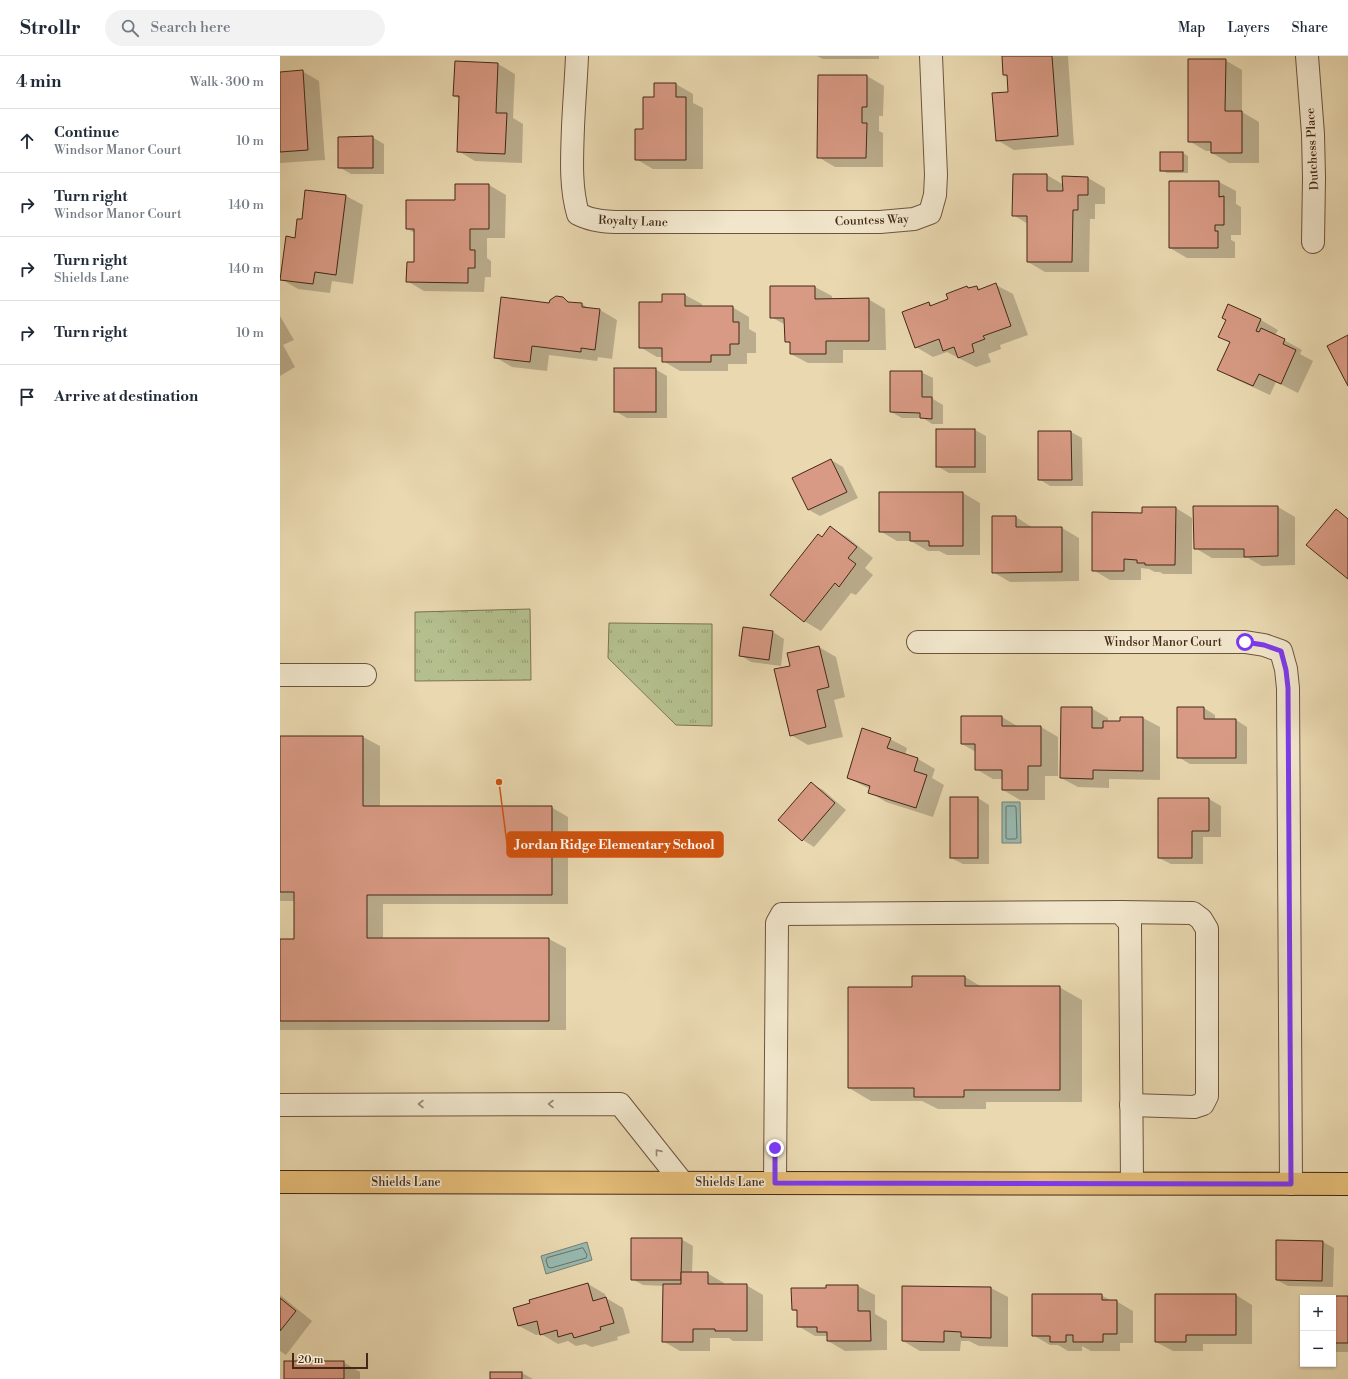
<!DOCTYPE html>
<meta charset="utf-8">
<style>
:root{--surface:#fff;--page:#f2f2f3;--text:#1f2937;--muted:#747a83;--line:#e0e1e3}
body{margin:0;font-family:"Libre Bodoni",serif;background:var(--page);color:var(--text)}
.controls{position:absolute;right:12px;bottom:12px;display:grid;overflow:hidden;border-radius:0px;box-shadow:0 1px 3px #0004}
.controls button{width:36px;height:36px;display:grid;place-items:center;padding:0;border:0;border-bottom:1px solid var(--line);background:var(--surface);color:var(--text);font:20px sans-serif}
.scale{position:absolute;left:12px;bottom:10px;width:76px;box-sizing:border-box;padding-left:4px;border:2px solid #452817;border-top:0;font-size:11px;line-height:14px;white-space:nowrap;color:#452817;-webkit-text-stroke:3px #f1e6cc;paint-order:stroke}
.stop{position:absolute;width:12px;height:12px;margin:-9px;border:3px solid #7c3aed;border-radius:50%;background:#fff}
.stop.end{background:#7c3aed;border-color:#fff;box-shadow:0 1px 4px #0008}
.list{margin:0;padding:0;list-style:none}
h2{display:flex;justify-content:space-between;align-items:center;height:52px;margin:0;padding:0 16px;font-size:17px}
h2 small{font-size:13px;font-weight:400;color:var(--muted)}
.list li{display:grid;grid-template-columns:26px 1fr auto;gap:12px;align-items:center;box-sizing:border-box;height:64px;padding:0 16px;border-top:1px solid var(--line)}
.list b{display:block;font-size:15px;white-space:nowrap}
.list p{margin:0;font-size:13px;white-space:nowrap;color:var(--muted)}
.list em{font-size:13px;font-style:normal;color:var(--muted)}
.icon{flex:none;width:22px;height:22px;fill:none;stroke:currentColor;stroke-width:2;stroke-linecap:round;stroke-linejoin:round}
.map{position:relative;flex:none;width:1068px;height:1323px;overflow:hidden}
header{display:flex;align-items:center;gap:24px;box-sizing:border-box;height:56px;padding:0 20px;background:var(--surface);border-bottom:1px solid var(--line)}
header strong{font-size:19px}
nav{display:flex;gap:22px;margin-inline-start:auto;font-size:14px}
.search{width:280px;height:36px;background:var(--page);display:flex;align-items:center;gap:10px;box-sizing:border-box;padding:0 14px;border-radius:22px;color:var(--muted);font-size:15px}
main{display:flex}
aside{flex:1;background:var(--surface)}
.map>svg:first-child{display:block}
.park{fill:url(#park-tufts);stroke:#7c7452}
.water{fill:#97b9af;stroke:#767f72}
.shadow{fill:#0003}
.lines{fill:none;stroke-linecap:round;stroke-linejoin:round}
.shore{stroke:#6e7063;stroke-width:1}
.building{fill:#d89a84;stroke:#452817}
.minor-casing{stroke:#6e543d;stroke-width:24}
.major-casing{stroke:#452817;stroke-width:24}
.minor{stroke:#f1e6cc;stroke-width:22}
.major{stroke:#e4bc78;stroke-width:22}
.oneway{stroke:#9b8772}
.route{stroke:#7c3aed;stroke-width:5}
.labels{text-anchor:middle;stroke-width:3.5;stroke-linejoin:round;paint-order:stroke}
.street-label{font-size:12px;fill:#452817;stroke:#f1e6cc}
.leader{fill:none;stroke:#d0520e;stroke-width:1.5}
.callout-dot{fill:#d0520e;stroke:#f1e6cc;stroke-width:1.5}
.callout{fill:#d0520e;stroke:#d0520e;stroke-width:1.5}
.callout-label{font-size:13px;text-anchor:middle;font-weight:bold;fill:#fff}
</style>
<header>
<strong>Strollr</strong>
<div class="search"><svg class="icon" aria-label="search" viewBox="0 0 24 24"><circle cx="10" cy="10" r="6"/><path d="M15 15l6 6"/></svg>Search here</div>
<nav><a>Map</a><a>Layers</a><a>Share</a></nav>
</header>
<main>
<aside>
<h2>4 min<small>Walk · 300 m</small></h2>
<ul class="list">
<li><svg class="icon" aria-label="ahead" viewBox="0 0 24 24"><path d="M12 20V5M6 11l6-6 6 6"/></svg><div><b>Continue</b><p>Windsor Manor Court</p></div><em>10 m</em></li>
<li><svg class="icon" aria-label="right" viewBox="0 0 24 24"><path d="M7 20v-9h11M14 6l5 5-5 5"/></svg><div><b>Turn right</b><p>Windsor Manor Court</p></div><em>140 m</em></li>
<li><svg class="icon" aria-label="right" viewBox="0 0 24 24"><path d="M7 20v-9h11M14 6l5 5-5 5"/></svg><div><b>Turn right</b><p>Shields Lane</p></div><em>140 m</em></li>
<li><svg class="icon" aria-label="right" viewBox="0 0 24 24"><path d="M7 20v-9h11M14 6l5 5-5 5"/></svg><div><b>Turn right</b></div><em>10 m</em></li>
<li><svg class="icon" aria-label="arrive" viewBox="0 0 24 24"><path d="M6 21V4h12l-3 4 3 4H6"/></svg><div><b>Arrive at destination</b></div></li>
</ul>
</aside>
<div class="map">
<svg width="1068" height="1323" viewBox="0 0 1068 1323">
<defs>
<pattern id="park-tufts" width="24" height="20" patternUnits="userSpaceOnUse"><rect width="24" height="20" fill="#b4bf8d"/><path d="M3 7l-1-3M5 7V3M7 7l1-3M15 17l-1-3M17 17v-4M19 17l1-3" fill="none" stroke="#949b72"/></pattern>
</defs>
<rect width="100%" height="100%" fill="#e9d8b0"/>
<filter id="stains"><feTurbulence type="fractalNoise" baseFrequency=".005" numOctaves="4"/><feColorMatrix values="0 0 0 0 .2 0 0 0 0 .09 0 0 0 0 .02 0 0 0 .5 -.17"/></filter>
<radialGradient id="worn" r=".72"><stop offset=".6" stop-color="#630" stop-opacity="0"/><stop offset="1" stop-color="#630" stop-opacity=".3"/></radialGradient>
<g class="park">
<path d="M 250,553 L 251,624 L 135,625 L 135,556 Z"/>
<path d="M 329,567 L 432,568 L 432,670 L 396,669 L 328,602 Z"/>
</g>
<g class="water">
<path d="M 722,746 L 740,746 L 741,787 L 722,787 Z"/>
<path d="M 307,1186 L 312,1204 L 266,1218 L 261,1200 Z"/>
</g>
<g class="shadow">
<path d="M 537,0 L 599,0 L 599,3 L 543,3 Z"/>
<path d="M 723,0 L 788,0 L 794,89 L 734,94 L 717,84 L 729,37 L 728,21 L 724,19 Z"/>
<path d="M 945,4 L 962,14 L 962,56 L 979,66 L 979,107 L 949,107 L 932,97 L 932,95 L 926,95 L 909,85 Z"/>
<path d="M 176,6 L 218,8 L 235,18 L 233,62 L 243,68 L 242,107 L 195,105 L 178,95 L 180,43 L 174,40 Z"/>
<path d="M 22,15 L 39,25 L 45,104 L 0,107 L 0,17 Z"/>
<path d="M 587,20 L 604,30 L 603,60 L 599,60 L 599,75 L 603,77 L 603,111 L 555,111 L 538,101 Z"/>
<path d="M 396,28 L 413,38 L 413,47 L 423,52 L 423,113 L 373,113 L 356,103 L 364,74 L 375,42 Z"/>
<path d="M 92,81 L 104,88 L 104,118 L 71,118 L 59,111 Z"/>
<path d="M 903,97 L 908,100 L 908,117 L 887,117 L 881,114 Z"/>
<path d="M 767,119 L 784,129 L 808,122 L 825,132 L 825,148 L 815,148 L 815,163 L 810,163 L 809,216 L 765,216 L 748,206 L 748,168 L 733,159 Z"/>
<path d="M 939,126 L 956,135 L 956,148 L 961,151 L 961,179 L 951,179 L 951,184 L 955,186 L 955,202 L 907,202 L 890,192 Z"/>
<path d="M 176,129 L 209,129 L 226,139 L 225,182 L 207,182 L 207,202 L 211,205 L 211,221 L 205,221 L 204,236 L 144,235 L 127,225 L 135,207 L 135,177 L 127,173 L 176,145 Z"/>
<path d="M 66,140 L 83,149 L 73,228 L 52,225 L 50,237 L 18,233 L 1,223 L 22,164 Z"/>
<path d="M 716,229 L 733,238 L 748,279 L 720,289 L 721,293 L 708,298 L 711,306 L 696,311 L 667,296 L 653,301 L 636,291 L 649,247 L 653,250 L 669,244 L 687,231 L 690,233 L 697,231 L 702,234 Z"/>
<path d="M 535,231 L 552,240 L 552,244 L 588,243 L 605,253 L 606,294 L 563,294 L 563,307 L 528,307 L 511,298 L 511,288 L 506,285 L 506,269 L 491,261 Z"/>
<path d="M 405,239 L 422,248 L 422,251 L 452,251 L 469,261 L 469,273 L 476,277 L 476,297 L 467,297 L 467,308 L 448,308 L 448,315 L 400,315 L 383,305 L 383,301 L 377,301 L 360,291 L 383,247 Z"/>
<path d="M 283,242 L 291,247 L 302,248 L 310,253 L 320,254 L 337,264 L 332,303 L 318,301 L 317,305 L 269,299 L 267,315 L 232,311 L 215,301 Z"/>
<path d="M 949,249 L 981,264 L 998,274 L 995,279 L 1022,294 L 1020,298 L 1033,305 L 1018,337 L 996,326 L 990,339 L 955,323 L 938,313 L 951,287 L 939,280 L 947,264 Z"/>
<path d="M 0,260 L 14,284 L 3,289 L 15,311 L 0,320 Z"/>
<path d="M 375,313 L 387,320 L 387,362 L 347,362 L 335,355 Z"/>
<path d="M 641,316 L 653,322 L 653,343 L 663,349 L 663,368 L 652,368 L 643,362 L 622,362 L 611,356 Z"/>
<path d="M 695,374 L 706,380 L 706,417 L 669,417 L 657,410 Z"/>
<path d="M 759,376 L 791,376 L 802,382 L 803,430 L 770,430 L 759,423 Z"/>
<path d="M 551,404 L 563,411 L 578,442 L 540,460 L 529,454 L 514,422 Z"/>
<path d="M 683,437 L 700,447 L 700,499 L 667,499 L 659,495 L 648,495 L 631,485 L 617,485 L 600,475 Z"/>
<path d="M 998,451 L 1015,461 L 1015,509 L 982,510 L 968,502 L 932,502 L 915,492 Z"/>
<path d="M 896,452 L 912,462 L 912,518 L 883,518 L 880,516 L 875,516 L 869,513 L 861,512 L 861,524 L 830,524 L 813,514 Z"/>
<path d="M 736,461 L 753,472 L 782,472 L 799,482 L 799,525 L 730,526 L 713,516 Z"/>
<path d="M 551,472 L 567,481 L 593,502 L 585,512 L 593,519 L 576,539 L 571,537 L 541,575 L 524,565 L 542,482 Z"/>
<path d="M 464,572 L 493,576 L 504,583 L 501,610 L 471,606 L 460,599 Z"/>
<path d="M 539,591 L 556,601 L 565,641 L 554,644 L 563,681 L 528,689 L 511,679 L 511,610 Z"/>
<path d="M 811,652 L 828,662 L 828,666 L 841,666 L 841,662 L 863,662 L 880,671 L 880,724 L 829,723 L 829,732 L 798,731 L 781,722 Z"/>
<path d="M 924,652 L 935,659 L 935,664 L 956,664 L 967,671 L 967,708 L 910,708 L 898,701 Z"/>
<path d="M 682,661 L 722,661 L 739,671 L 761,671 L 778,681 L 778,720 L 765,720 L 765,744 L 740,744 L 723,734 L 723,723 L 713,723 L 696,713 L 696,696 L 682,688 Z"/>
<path d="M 0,681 L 83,681 L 100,690 L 100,751 L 271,751 L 288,761 L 288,848 L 103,848 L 103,883 L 269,883 L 286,892 L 286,974 L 0,974 L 0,884 L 15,884 L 15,845 L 0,845 Z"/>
<path d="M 610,683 L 627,692 L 625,699 L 638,703 L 655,713 L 652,722 L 664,729 L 653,761 L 606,746 L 589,736 L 590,733 L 568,722 Z"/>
<path d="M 531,727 L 543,734 L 566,754 L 534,791 L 523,784 L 499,764 Z"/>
<path d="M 698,742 L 709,749 L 709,808 L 683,808 L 671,802 Z"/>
<path d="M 879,743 L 929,743 L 941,750 L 941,781 L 923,781 L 923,808 L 891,808 L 879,802 Z"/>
<path d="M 685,921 L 702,931 L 779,931 L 802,944 L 802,1046 L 706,1046 L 706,1053 L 658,1053 L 642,1045 L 591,1045 L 569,1032 Z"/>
<path d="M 401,1183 L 413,1190 L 412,1217 L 427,1217 L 444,1227 L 444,1229 L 466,1229 L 483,1239 L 483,1285 L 453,1285 L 449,1282 L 430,1282 L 430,1295 L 400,1295 L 383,1285 L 384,1230 L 363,1229 L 352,1223 Z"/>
<path d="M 1043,1186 L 1054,1192 L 1053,1231 L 1008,1230 L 997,1224 Z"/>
<path d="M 308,1228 L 325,1238 L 326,1242 L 343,1252 L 350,1277 L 337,1281 L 338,1284 L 312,1291 L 305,1288 L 296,1290 L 288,1285 L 278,1288 L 261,1278 L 256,1279 L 239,1270 Z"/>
<path d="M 578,1230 L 595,1239 L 595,1258 L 607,1265 L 607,1294 L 565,1295 L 548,1285 L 548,1281 L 546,1280 L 535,1280 L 518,1270 L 518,1256 L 513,1254 L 547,1233 Z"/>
<path d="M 623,1231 L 711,1232 L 728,1241 L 728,1291 L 699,1290 L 689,1285 L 681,1285 L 680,1295 L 640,1295 L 623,1285 Z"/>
<path d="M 0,1239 L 32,1265 L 6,1299 L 0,1295 Z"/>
<path d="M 821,1239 L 832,1245 L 836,1245 L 853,1255 L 853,1287 L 840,1287 L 840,1295 L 811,1295 L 802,1290 L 802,1295 L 788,1295 L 778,1289 L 770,1289 L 753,1279 Z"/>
<path d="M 956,1239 L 972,1249 L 972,1288 L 923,1288 L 923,1295 L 893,1295 L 876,1286 Z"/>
<path d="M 1068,1241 L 1068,1296 L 1053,1296 L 1053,1242 L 1026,1242 Z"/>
<path d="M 63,1306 L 80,1316 L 80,1323 L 5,1323 Z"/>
<path d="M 211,1317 L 242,1317 L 253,1323 L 211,1323 Z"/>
</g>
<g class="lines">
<g class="shore">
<path d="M 728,750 L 735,750 L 736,751 L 737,782 L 735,783 L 727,783 L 726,782 L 726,751 Z"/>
<path d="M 303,1192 L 307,1199 L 306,1202 L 271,1212 L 268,1211 L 266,1204 L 267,1202 Z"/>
</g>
</g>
<g class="building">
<path d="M 722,0 L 772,0 L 778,80 L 716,85 L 712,37 L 728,36 L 727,19 L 723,19 Z"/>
<path d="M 908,3 L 946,3 L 945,55 L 962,55 L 962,97 L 931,97 L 931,86 L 908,86 Z"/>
<path d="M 175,5 L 218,7 L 216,57 L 227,57 L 225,98 L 177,96 L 179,40 L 173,40 Z"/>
<path d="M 23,14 L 28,94 L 0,96 L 0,16 Z"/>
<path d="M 538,19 L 587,19 L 587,51 L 582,51 L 582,67 L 587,67 L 586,102 L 537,102 Z"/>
<path d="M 374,27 L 396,27 L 396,41 L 406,41 L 406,104 L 355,104 L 355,73 L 363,73 L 363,41 L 374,41 Z"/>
<path d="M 93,80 L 93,112 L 58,112 L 58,81 Z"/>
<rect x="880" y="96" width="23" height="19"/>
<path d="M 733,118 L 767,118 L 767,135 L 783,135 L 782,120 L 808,121 L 808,139 L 798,139 L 798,154 L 793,154 L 792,206 L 747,206 L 747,160 L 732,160 Z"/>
<path d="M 889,125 L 939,125 L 939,141 L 944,140 L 944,169 L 935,169 L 935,175 L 938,175 L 938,192 L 889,192 Z"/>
<path d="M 175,128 L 209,128 L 209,173 L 190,173 L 190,194 L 195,194 L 195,212 L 188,212 L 188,227 L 126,226 L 127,206 L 134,206 L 134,173 L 126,173 L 126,144 L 175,144 Z"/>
<path d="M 25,134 L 66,139 L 56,219 L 35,216 L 33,228 L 0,224 L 6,180 L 15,182 L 17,163 L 22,163 Z"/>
<path d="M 716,227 L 731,270 L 703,280 L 705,283 L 692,288 L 694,296 L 678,302 L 674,291 L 663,295 L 659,283 L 635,292 L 622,256 L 649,246 L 650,250 L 668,243 L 666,238 L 687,230 L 688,232 L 697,230 L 698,234 Z"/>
<path d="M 490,230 L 535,230 L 535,243 L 589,242 L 589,285 L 546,285 L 546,298 L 510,298 L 510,286 L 505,286 L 504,262 L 490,262 Z"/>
<path d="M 382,238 L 405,238 L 405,250 L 453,250 L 453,266 L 459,266 L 459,288 L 450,288 L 450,299 L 431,299 L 431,306 L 382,306 L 382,292 L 359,292 L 359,246 L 382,246 Z"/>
<path d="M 276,240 L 283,241 L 288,246 L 302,247 L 302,251 L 320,253 L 315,294 L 301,292 L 301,296 L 252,290 L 250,306 L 214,302 L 221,241 L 269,247 L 270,244 Z"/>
<path d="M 948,248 L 981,263 L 976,275 L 979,276 L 981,272 L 1005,283 L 1003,288 L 1016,294 L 1001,328 L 979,318 L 973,330 L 937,314 L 950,286 L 938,281 L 946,264 L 942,262 Z"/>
<path d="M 1068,279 L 1068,330 L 1047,290 Z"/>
<rect x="334" y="312" width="42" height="44"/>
<path d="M 610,315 L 642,315 L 642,341 L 652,341 L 652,363 L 640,362 L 640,357 L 610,356 Z"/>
<rect x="656" y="373" width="39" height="38"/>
<path d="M 758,375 L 791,375 L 792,424 L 758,424 Z"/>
<path d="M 551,403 L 567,436 L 528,454 L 512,422 Z"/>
<path d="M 599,436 L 683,436 L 683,490 L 649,490 L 649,485 L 630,485 L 630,476 L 599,476 Z"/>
<path d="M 913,450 L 998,450 L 998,500 L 964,501 L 964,493 L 914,493 Z"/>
<path d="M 862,451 L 896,451 L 895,509 L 865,509 L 865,507 L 857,507 L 857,504 L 844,503 L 844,515 L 812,515 L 812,456 L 862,457 Z"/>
<path d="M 1056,453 L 1068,463 L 1068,523 L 1026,489 Z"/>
<path d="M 712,460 L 736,460 L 736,471 L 782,471 L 782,516 L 712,517 Z"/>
<path d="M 550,470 L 577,491 L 568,502 L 576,508 L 559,531 L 555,527 L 524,566 L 490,539 L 538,478 L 542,481 Z"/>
<path d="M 463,571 L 493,575 L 489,604 L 459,600 Z"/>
<path d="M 539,590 L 549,631 L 537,634 L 546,671 L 510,680 L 494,613 L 510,610 L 507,597 Z"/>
<path d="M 781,651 L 812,651 L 812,672 L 823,672 L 823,665 L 840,665 L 840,661 L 863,661 L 863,715 L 813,714 L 813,723 L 780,722 Z"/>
<path d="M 897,651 L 924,651 L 924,663 L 956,663 L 956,702 L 897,702 Z"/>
<path d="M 681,660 L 722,660 L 722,670 L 761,670 L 761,710 L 748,710 L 748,734 L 722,734 L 722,714 L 695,714 L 695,688 L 681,688 Z"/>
<path d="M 582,672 L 611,682 L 607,692 L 638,702 L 634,715 L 647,719 L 636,752 L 588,737 L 590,730 L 567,722 Z"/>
<path d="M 0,680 L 83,680 L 83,750 L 272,750 L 272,839 L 87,839 L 87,882 L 269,882 L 269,965 L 0,965 L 0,883 L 14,883 L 14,836 L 0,836 Z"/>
<path d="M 531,726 L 555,747 L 522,785 L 498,764 Z"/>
<rect x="670" y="741" width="28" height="61"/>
<path d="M 878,742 L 929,742 L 929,775 L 912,775 L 912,802 L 878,802 Z"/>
<path d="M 632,920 L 685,920 L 685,930 L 780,930 L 780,1034 L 684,1034 L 684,1041 L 634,1041 L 634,1032 L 568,1032 L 568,931 L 632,931 Z"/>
<path d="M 351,1182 L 402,1182 L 401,1224 L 351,1224 Z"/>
<path d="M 996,1184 L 1043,1185 L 1042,1225 L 996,1224 Z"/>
<path d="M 401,1216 L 428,1216 L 428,1228 L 467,1228 L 467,1275 L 435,1275 L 435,1273 L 413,1273 L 413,1286 L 382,1286 L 383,1228 L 401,1228 Z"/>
<path d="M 308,1227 L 313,1245 L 326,1241 L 334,1267 L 320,1271 L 321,1274 L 294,1282 L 292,1277 L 278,1281 L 277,1274 L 260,1279 L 257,1265 L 238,1270 L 233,1252 L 250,1247 L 249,1244 Z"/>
<path d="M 546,1229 L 578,1229 L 578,1255 L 590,1255 L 591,1285 L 547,1285 L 547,1276 L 537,1276 L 537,1271 L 517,1271 L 517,1254 L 512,1254 L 511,1232 L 546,1232 Z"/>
<path d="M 622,1230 L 711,1231 L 711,1282 L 681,1281 L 681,1276 L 664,1275 L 664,1286 L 622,1285 Z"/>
<path d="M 752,1238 L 822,1238 L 822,1244 L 837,1244 L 837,1278 L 823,1278 L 823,1286 L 793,1286 L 793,1279 L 786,1279 L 786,1286 L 770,1286 L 770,1280 L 752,1280 Z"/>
<path d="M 875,1238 L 956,1238 L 956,1279 L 906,1279 L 906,1286 L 875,1286 Z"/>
<path d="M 1025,1240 L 1068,1240 L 1068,1287 L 1053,1287 L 1053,1242 L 1025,1242 Z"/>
<path d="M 0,1242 L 16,1255 L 0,1275 Z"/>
<rect x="4" y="1305" width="60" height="18"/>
<rect x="210" y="1316" width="32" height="7"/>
</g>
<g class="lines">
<g class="minor-casing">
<g id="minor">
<path d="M 297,0 C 296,24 294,48 293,71 C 292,101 290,130 298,158 C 312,165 326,166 343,166 L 600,166 L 634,163 L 650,157 L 655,139 L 656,119 L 651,0"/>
<path d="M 1027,0 L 1033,78 L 1034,122 L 1033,186"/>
<path d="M 638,586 L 965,586 L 984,589 L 1001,595 L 1006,613 L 1008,632 L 1011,1128"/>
<path d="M 0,619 L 85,619"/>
<path d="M 840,856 L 913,857 L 921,863 L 927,873 L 927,1040 L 923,1048 L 914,1051 L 851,1049"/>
<path d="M 0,1049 L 340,1048 L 402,1126"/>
<path d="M 495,1127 L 497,867 L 502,858 L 840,856 L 850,867 L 852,1127"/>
</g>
</g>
<g class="major-casing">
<path id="major" d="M 0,1126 L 1068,1128"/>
</g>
<use href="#minor" class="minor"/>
<use href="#major" class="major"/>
</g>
<defs><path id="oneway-chevron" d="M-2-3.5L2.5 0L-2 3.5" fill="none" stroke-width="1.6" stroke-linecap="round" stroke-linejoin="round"/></defs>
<g class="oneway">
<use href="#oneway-chevron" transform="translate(141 1048) rotate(180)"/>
<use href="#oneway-chevron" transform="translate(271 1048) rotate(180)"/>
<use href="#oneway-chevron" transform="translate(378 1096) rotate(-129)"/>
</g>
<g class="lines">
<path class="route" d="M 495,1092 L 495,1127 L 1011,1128 L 1008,632 L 1006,614 L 1001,595 L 984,589 L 965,586"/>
</g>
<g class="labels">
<g class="street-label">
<text transform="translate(1032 93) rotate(-93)" y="4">Dutchess Place</text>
<text transform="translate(592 164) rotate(-2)" y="4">Countess Way</text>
<text transform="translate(353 165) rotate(2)" y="4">Royalty Lane</text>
<text x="883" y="590">Windsor Manor Court</text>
<text x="126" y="1130">Shields Lane</text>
<text x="450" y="1130">Shields Lane</text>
</g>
</g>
<path class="leader" d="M219 726L227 788"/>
<circle class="callout-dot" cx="219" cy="726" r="4"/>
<rect class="callout" x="227" y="776" width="216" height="25" rx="4"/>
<g class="callout-label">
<text x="335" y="793">Jordan Ridge Elementary School</text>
</g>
<rect width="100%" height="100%" filter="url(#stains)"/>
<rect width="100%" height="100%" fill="url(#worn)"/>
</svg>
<div class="controls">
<button>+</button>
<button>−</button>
</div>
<div class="scale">20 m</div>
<div class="stop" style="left:965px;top:586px"></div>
<div class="stop end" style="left:495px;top:1092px"></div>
</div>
</main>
